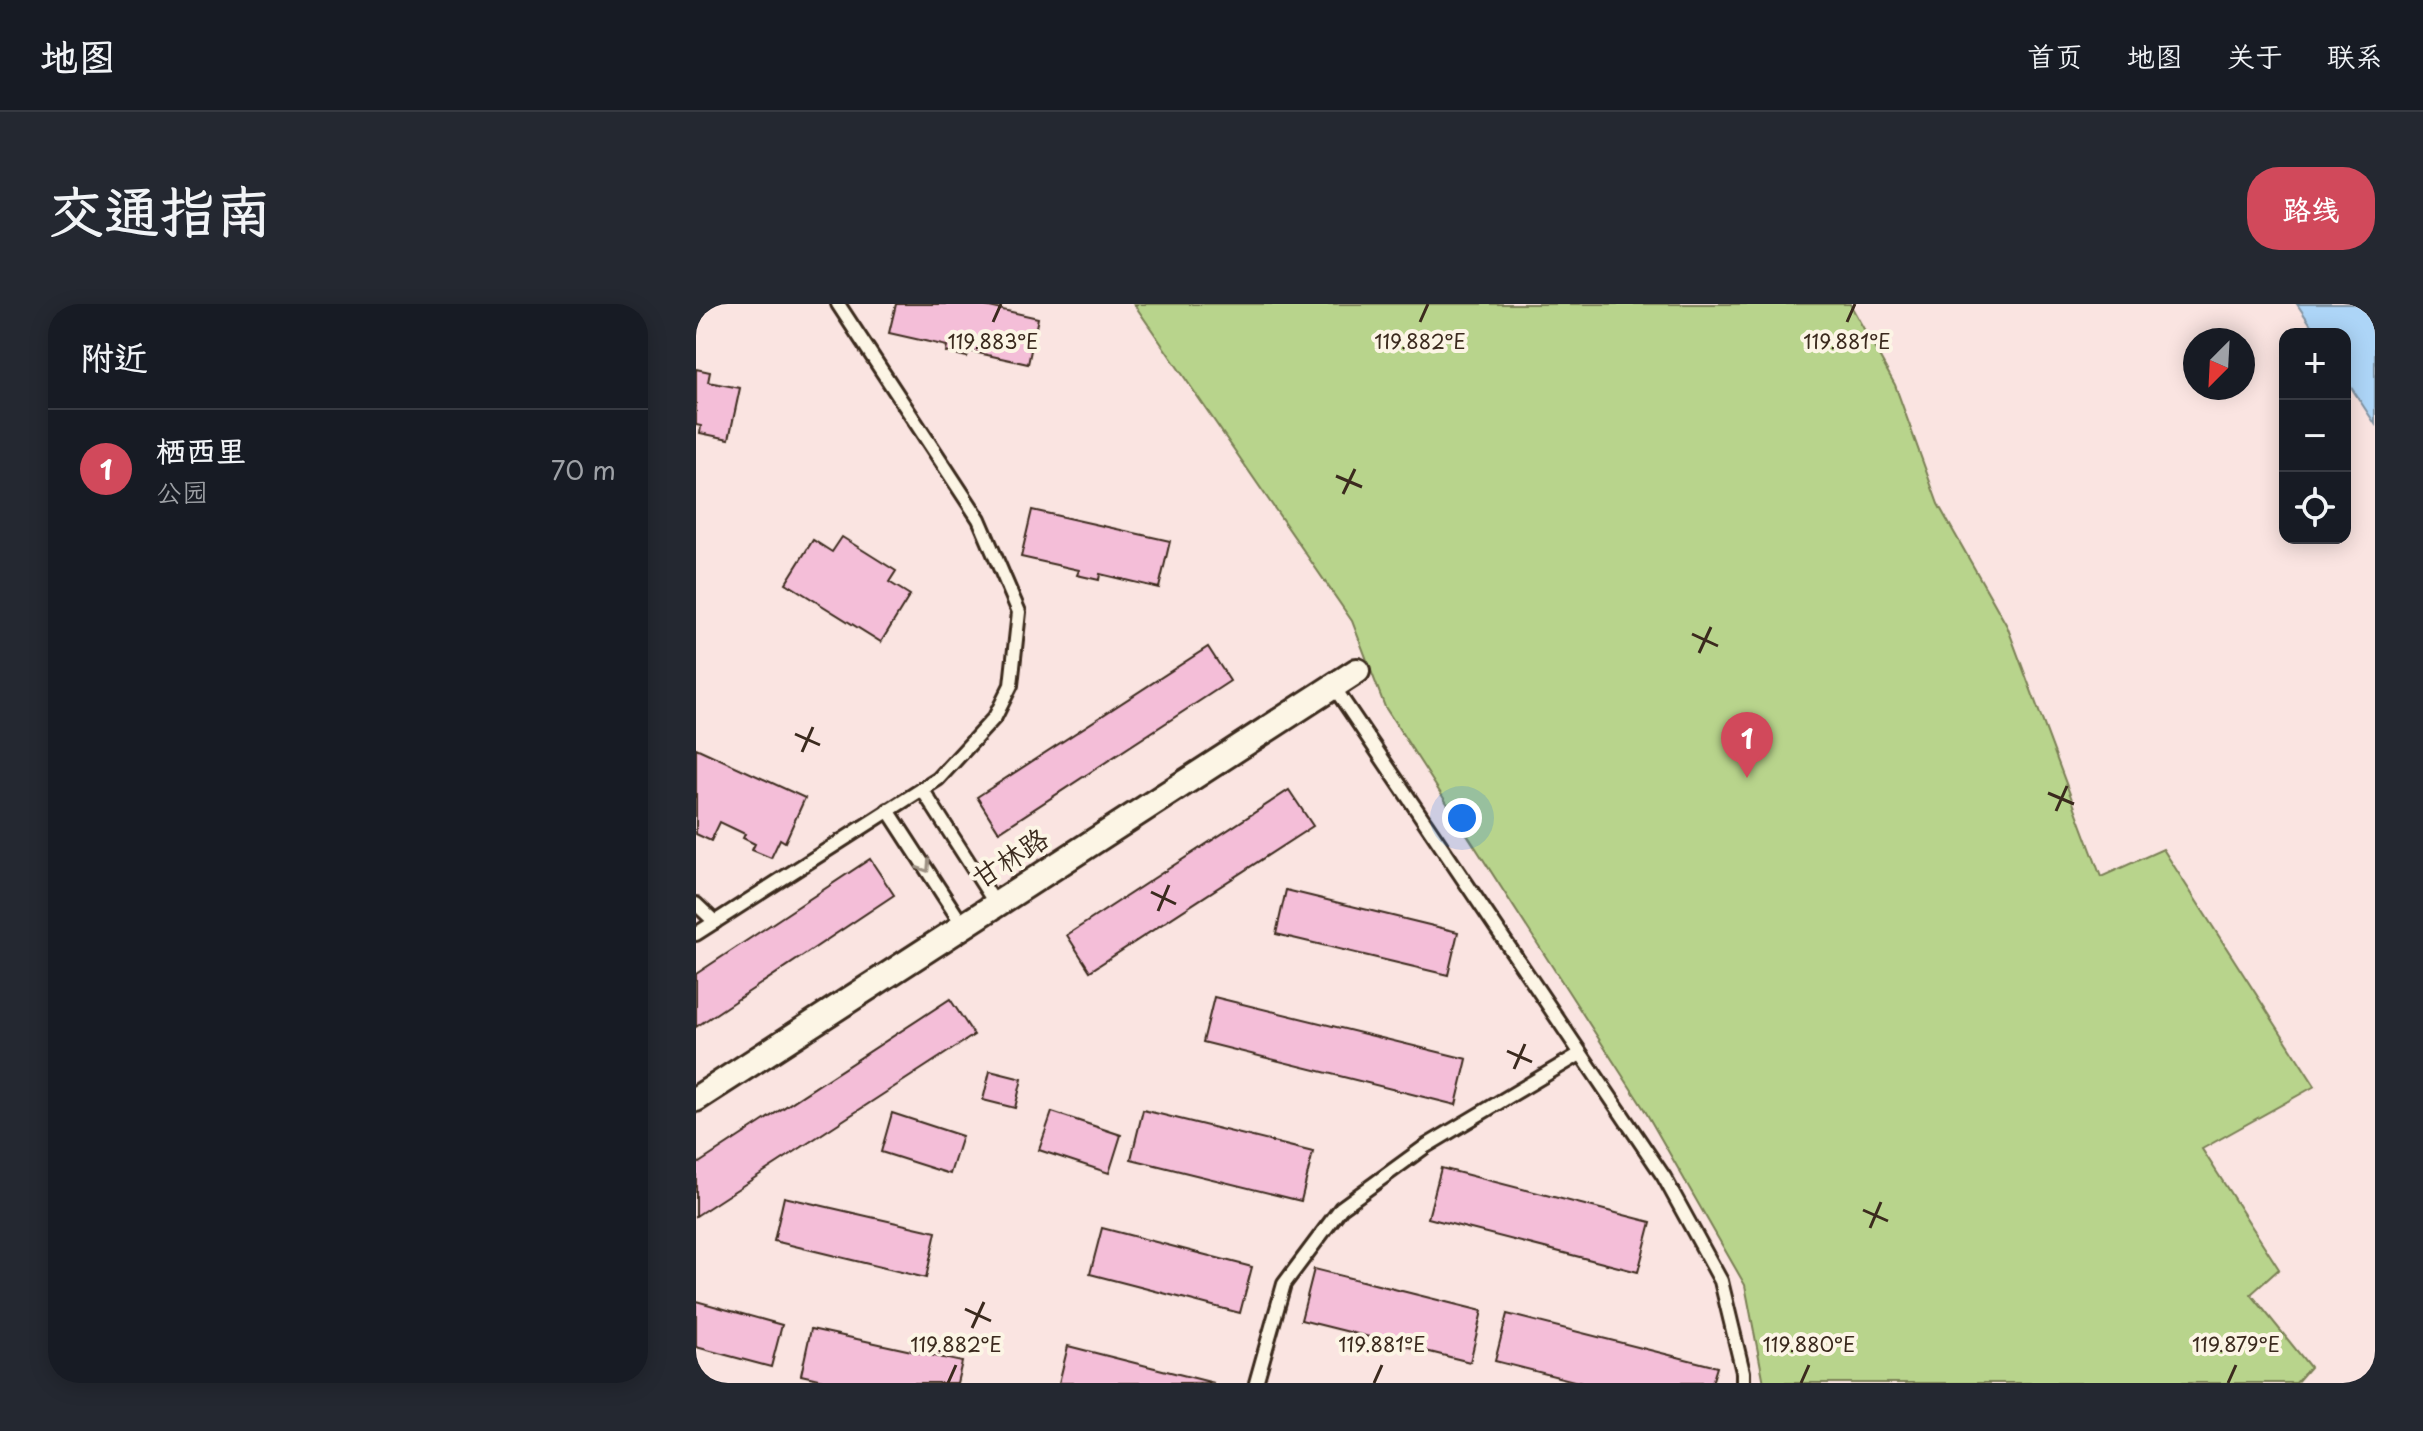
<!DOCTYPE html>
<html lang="zh">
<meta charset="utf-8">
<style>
:root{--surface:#171b24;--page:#242831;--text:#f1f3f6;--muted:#9ea1a6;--line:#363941;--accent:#d1495b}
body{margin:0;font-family:"Playpen Sans","LXGW WenKai TC",sans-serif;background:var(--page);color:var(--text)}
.controls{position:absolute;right:24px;top:24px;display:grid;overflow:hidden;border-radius:16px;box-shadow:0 4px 20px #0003}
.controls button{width:72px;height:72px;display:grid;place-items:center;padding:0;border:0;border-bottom:2px solid var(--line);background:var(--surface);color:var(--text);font:40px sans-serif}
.compass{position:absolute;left:1487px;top:24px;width:72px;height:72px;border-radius:50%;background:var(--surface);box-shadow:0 4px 20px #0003;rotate:204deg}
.you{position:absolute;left:766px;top:514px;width:28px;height:28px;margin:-20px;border:6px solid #fff;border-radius:50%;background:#1a73e8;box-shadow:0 0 0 12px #1a73e833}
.badge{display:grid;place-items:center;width:52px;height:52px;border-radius:50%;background:var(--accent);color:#fff;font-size:26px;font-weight:700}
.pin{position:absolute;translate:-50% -66px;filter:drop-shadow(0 2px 4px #0008)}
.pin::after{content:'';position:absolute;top:42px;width:28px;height:24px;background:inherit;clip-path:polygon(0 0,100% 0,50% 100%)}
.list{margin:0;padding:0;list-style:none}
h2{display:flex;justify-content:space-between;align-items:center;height:104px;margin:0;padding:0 32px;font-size:34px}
h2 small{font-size:26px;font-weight:400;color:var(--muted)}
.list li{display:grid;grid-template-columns:52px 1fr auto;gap:24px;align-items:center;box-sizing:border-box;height:120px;padding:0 32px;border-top:2px solid var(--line)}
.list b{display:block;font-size:30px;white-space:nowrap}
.list p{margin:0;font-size:26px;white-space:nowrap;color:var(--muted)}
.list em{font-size:26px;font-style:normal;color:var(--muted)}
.icon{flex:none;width:44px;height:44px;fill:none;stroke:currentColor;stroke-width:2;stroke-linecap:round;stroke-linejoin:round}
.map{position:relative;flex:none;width:1679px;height:1079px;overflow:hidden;border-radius:32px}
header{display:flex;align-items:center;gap:48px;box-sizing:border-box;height:112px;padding:0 40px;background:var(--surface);border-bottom:2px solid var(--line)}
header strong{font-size:38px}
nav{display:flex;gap:44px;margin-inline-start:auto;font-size:28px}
.intro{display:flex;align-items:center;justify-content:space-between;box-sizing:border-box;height:192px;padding:0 48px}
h1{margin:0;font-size:56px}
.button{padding:20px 36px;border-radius:32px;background:var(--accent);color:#fff;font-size:28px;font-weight:700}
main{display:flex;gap:48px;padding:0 48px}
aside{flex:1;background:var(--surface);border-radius:32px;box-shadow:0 4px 20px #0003}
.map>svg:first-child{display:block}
.green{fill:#b8d48c;stroke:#7a7f55;stroke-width:2}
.water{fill:#add5f7;stroke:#7f91a0;stroke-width:2}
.building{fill:#f4bed8;stroke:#3b2a1e;stroke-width:2}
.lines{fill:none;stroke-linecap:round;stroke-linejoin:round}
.lane-casing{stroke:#3b2a1e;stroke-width:18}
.street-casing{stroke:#3b2a1e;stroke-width:30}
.lane{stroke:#fcf5e5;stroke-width:12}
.street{stroke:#fcf5e5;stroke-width:24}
.oneway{stroke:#9c9082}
.ticks{fill:none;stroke:#3b2a1e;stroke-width:3}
.labels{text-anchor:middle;stroke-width:8;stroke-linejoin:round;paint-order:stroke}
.street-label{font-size:28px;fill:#3b2a1e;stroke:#fcf5e5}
.ticks-label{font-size:20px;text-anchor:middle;fill:#3b2a1e;stroke:#fcf5e5;stroke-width:8;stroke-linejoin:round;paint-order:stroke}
</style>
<header>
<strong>地图</strong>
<nav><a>首页</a><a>地图</a><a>关于</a><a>联系</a></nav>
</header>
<div class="intro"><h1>交通指南</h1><a class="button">路线</a></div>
<main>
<aside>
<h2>附近<small></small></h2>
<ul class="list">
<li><span class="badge">1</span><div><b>栖西里</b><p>公园</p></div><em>70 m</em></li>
</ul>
</aside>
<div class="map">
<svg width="1679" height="1079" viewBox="0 0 1679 1079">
<rect width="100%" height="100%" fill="#fae4e1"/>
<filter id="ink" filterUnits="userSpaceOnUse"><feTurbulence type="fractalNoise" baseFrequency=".0125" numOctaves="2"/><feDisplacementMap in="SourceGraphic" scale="16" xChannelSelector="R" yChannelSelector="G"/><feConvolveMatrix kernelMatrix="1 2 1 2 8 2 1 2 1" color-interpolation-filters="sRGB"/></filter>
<g filter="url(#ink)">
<path class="green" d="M 438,0 L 1154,0 L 1199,81 L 1242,200 L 1311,322 L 1405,573 L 1467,545 L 1619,782 L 1506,845 L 1583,965 L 1555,990 L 1614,1063 L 1600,1079 L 1068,1079 L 1049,981 L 948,805 L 689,403 L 656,317 Z"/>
<path class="water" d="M 1601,0 L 1679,0 L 1679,120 L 1649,74 L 1649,30 L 1621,30 Z"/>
<g class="building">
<path d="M 200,0 L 280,0 L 342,14 L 332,60 L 273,47 L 271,53 L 250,48 L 251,42 L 193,29 Z"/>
<path d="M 0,65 L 14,68 L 12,78 L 44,84 L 33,135 L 4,129 L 5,122 L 0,121 Z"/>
<path d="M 336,206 L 474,237 L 463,284 L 404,270 L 403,276 L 381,271 L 383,266 L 325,253 Z"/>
<path d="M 146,233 L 200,267 L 193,278 L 214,291 L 185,338 L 90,279 L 117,236 L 136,248 Z"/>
<path d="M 512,343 L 534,377 L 303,528 L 281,493 Z"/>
<path d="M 0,444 L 109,494 L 89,538 L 84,535 L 75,554 L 56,546 L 59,540 L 47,534 L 49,530 L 24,518 L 15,537 L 0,530 Z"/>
<path d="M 593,486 L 617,522 L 394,667 L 371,631 Z"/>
<path d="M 174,555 L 198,591 L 0,723 L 0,670 Z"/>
<path d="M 590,586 L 762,628 L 752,671 L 580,630 Z"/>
<path d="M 518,693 L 771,755 L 760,801 L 507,738 Z"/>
<path d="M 254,695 L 278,731 L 0,912 L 0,861 Z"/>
<path d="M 294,767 L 326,775 L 319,804 L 287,796 Z"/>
<path d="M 447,806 L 617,848 L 605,897 L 435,855 Z"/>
<path d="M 356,808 L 425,831 L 413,869 L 343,846 Z"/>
<path d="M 196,809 L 266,832 L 254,870 L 185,848 Z"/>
<path d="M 745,864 L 955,918 L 942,968 L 732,914 Z"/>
<path d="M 88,893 L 240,928 L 230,974 L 78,937 Z"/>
<path d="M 406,924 L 556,963 L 544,1009 L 394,970 Z"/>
<path d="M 618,965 L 786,1007 L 774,1058 L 605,1016 Z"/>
<path d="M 0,997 L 86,1021 L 75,1063 L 0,1043 Z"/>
<path d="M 811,1010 L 1021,1063 L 1016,1079 L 886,1079 L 799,1057 Z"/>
<path d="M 115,1025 L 266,1058 L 261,1079 L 140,1079 L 105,1071 Z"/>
<path d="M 372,1042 L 518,1079 L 363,1079 Z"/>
</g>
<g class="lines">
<g class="lane-casing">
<g id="lane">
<path d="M 638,383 L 968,873 L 1025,977 L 1047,1068 L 1047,1079"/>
<path d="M 226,485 L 299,599"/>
<path d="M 192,506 L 266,620"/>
<path d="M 0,600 L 19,618"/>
<path d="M 0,630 L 242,475 L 299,413 L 315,381 L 323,308 L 283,215 L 142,0"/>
<path d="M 560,1079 L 588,980 L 645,904 L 730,842 L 884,750"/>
</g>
</g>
<g class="street-casing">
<path id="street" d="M 0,795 L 661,367"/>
</g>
<use href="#lane" class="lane"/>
<use href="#street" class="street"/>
</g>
<defs><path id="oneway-chevron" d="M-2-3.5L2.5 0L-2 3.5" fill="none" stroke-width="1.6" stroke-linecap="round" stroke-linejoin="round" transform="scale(2)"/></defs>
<use class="oneway" href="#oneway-chevron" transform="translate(229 563) rotate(57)"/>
</g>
<path class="ticks" d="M 297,18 L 305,0M 724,18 L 732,0M 1151,18 L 1159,0M 640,172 L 666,183M 647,190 L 659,165M 996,330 L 1022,342M 1003,349 L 1015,323M 99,430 L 124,441M 106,448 L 117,423M 1352,489 L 1378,500M 1360,507 L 1371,482M 455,588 L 480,600M 462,607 L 473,581M 811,747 L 836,758M 818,765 L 829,740M 1167,906 L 1192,917M 1174,924 L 1185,898M 269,1005 L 295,1017M 276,1024 L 288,998M 252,1079 L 260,1061M 678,1079 L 686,1061M 1105,1079 L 1113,1061M 1532,1079 L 1540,1061"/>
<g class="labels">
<g class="street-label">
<text transform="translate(314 554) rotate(-33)" y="10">甘林路</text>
</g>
</g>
<g class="ticks-label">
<text x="297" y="45">119.883°E</text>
<text x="724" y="45">119.882°E</text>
<text x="1151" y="45">119.881°E</text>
<text x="260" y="1048">119.882°E</text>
<text x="686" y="1048">119.881°E</text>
<text x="1113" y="1048">119.880°E</text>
<text x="1540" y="1048">119.879°E</text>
</g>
</svg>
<div class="controls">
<button>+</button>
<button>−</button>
<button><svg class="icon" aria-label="locate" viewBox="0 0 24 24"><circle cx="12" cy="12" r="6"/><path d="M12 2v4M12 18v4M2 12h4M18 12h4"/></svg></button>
</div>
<svg class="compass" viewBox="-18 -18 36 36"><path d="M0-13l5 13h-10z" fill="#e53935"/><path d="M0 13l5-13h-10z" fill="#9ea1a6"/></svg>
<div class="you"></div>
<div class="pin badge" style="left:1051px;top:474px">1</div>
</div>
</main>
